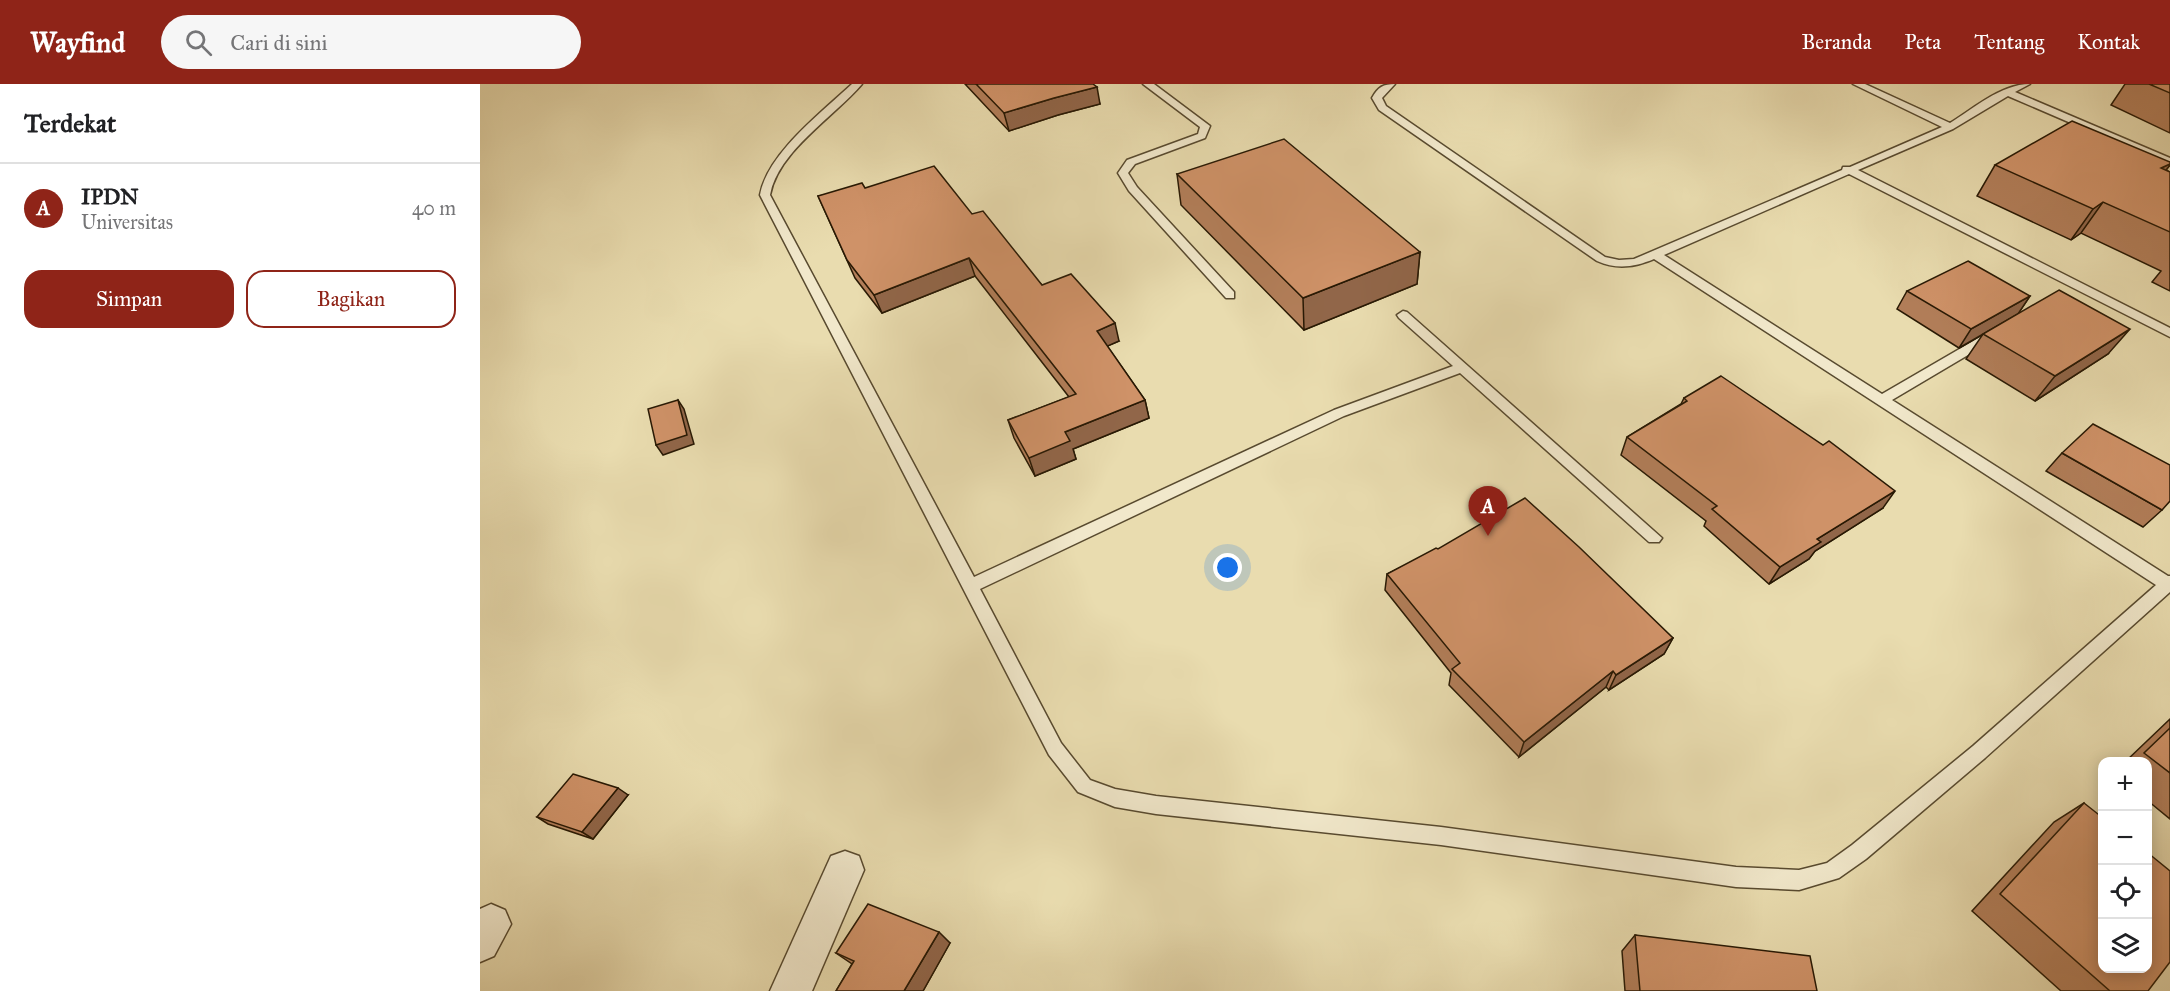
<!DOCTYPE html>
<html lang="id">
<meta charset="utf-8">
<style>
:root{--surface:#fff;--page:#f6f6f6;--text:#202124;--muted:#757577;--line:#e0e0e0;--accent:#8f2418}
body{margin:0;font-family:"IM FELL Great Primer",serif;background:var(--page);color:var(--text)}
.controls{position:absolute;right:18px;bottom:18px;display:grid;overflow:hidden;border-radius:12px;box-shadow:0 3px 15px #0003}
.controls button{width:54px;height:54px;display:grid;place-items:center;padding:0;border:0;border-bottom:2px solid var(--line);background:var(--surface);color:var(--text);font:30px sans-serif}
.you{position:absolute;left:748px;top:484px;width:21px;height:21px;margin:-15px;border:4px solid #fff;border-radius:50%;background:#1a73e8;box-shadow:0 0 0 9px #1a73e833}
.badge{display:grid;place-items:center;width:39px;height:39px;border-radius:50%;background:var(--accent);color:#fff;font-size:20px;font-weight:700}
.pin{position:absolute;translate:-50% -50px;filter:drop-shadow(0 2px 3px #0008)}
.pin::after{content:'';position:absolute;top:32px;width:21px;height:18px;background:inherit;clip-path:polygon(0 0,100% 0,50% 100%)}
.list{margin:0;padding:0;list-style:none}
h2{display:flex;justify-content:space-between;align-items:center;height:78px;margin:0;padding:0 24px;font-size:26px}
h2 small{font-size:20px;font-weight:400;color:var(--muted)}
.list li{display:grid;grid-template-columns:39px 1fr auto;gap:18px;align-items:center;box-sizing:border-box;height:90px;padding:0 24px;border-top:2px solid var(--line)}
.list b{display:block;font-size:22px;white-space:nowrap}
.list p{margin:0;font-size:20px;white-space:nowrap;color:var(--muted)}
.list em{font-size:20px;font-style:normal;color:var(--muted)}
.actions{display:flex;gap:12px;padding:18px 24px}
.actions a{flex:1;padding:14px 0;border:2px solid var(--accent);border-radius:18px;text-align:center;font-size:21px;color:var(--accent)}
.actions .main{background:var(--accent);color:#fff}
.icon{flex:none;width:33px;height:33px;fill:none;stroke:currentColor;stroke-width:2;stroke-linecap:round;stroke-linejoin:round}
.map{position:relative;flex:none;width:1690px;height:907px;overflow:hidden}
header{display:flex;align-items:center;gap:36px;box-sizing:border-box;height:84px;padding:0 30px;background:var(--accent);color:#fff}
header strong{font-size:28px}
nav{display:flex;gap:33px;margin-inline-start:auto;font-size:21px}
.search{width:420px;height:54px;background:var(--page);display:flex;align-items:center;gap:15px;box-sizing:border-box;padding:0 21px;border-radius:33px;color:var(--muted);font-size:22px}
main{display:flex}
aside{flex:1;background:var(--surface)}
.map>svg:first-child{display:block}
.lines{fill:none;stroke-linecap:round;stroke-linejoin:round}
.service-casing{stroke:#584a2f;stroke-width:3}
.minor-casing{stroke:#584a2f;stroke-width:3}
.service{fill:#f1e8cb;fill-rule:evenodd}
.minor{fill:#f1e8cb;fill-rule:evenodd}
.wall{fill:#b27e59;stroke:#281904;stroke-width:1.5}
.shaded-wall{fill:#916649;stroke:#281904;stroke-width:1.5}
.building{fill:#cf9268;stroke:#281904;stroke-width:1.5}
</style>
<header>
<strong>Wayfind</strong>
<div class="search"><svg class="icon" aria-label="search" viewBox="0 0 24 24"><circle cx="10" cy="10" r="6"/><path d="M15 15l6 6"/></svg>Cari di sini</div>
<nav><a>Beranda</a><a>Peta</a><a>Tentang</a><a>Kontak</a></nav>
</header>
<main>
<aside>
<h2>Terdekat<small></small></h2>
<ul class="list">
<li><span class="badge">A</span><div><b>IPDN</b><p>Universitas</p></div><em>40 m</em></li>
</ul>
<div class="actions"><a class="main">Simpan</a><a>Bagikan</a></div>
</aside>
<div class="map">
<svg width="1690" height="907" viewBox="0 0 1690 907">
<rect width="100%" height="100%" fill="#e9dcaf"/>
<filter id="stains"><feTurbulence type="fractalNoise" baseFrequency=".00333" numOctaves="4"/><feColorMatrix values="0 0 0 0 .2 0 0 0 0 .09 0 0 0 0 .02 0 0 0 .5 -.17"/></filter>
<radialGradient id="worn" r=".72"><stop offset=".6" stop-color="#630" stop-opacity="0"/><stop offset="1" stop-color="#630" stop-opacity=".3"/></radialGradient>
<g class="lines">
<g class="service-casing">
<g id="service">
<path d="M 372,0 L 382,0 C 354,33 298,67 290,111 L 494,493 L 854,326 L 973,282 L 919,234 L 917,231 L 923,227 L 927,228 L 1182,454 L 1179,458 L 1169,458 L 980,289 L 864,332 L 500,505 L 581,659 L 610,696 L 635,705 L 676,712 L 961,743 L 1256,783 L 1319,786 L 1347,779 L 1372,761 L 1493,662 L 1676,501 L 1174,175 C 1155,183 1137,186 1117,177 L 899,26 L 892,14 C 898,3 903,0 915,0 L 902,14 L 906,22 L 1125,173 L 1139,176 L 1154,175 L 1362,86 L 1363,83 L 1370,83 L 1462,43 L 1373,0 L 1385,0 L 1470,39 C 1493,25 1521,0 1550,0 L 1535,8 L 1690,74 L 1690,81 L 1686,80 L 1528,12 L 1473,45 L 1378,86 L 1690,244 L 1690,253 L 1369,90 L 1184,171 L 1402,310 L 1507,249 L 1515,249 L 1517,252 L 1515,255 L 1412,316 L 1688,492 L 1690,492 L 1690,508 L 1505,674 L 1386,775 L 1359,794 L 1319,806 L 1256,803 L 961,761 L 676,730 L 635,723 L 598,708 L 569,671 L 280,111 C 287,70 342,28 372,0 Z"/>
<path d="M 663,0 L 674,0 L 730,42 L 725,54 L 655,80 L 648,89 L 657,103 L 754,208 L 754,214 L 746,214 L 649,107 L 638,89 L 647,76 L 718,50 L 720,43 Z"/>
</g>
</g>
<g class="minor-casing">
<g id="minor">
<path d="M 365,767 L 379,772 L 384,786 L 332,907 L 290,907 L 351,772 Z"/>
<path d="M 11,820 L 25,826 L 31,840 L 14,872 L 0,878 L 0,825 Z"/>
</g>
</g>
<use href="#service" class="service"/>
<use href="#minor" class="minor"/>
</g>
<g class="wall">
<path d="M 485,0 L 613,0 L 620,20 L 578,31 L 529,47 Z"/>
<path d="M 1645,0 L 1690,0 L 1690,49 L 1631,21 Z"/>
<path d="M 1690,78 L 1690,81 L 1686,86 L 1690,88 L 1690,207 L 1672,198 L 1681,187 L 1601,149 L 1591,156 L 1497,112 L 1515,81 Z"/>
<path d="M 697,90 L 940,168 L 937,200 L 824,246 L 701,121 Z"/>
<path d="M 385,104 L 492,130 L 562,201 L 639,257 L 627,262 L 665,316 L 669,334 L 593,365 L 596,375 L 555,392 L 534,354 L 528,336 L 589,313 L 495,192 L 402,229 L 375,194 L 338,112 Z"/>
<path d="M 1427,207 L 1550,212 L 1538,230 L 1479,264 L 1417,225 Z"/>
<path d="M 1503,250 L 1628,270 L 1555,317 L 1486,275 Z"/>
<path d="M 1204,314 L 1343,361 L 1403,424 L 1335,467 L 1329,475 L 1289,500 L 1224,442 L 1226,437 L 1141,371 L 1147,353 L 1201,320 Z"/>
<path d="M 1582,369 L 1682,426 L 1663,443 L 1566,387 Z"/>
<path d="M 958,465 L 1193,554 L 1184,570 L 1129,606 L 1126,603 L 1039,673 L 969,601 L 971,589 L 905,506 L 907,490 Z"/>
<path d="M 1690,635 L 1690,735 L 1668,717 L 1668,678 L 1645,678 Z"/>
<path d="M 148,711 L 113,755 L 68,740 L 57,733 Z"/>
<path d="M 1604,719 L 1668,907 L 1581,907 L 1492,827 L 1574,738 Z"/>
<path d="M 1155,851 L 1337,907 L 1145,907 L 1142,867 Z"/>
<path d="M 470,859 L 443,907 L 356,907 L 372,880 L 356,869 Z"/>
</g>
<g class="shaded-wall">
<path d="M 617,3 L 620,20 L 578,31 L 529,47 L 524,29 L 574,14 Z"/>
<path d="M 1690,80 L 1690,81 L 1668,109 L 1681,84 Z"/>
<path d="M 1623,118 L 1601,149 L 1591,156 L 1613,125 Z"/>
<path d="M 940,168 L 937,200 L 824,246 L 823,214 Z"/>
<path d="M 489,174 L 495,192 L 402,229 L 394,211 Z"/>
<path d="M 1550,212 L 1538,230 L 1479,264 L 1491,245 Z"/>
<path d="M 635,239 L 639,257 L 621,265 L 617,247 Z"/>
<path d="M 1650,245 L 1628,270 L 1555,317 L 1575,292 Z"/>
<path d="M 198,316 L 204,325 L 214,360 L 183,371 L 176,361 Z"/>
<path d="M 665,316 L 669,334 L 593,365 L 596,375 L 555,392 L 549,374 L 585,348 Z"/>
<path d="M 1415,407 L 1403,424 L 1335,467 L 1329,475 L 1289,500 L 1300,483 L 1337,455 Z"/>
<path d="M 1193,554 L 1184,570 L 1129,606 L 1136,591 Z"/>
<path d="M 1133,587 L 1126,603 L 1039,673 L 1044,658 Z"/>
<path d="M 138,704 L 148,711 L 113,755 L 102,748 Z"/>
<path d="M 459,848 L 470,859 L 443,907 L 424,907 Z"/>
</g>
<g class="building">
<path d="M 496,0 L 613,0 L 617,3 L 574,14 L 524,29 Z"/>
<path d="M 1669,0 L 1690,0 L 1690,9 Z"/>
<path d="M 1592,37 L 1690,78 L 1690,80 L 1681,84 L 1690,88 L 1690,148 L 1623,118 L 1613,125 L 1515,81 Z"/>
<path d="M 804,55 L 940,168 L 823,214 L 697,90 Z"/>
<path d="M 454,82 L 492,130 L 503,127 L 562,201 L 591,190 L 635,239 L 617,247 L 665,316 L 585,348 L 590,357 L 549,374 L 528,336 L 596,310 L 489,174 L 394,211 L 367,176 L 338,112 L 382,99 L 385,104 Z"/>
<path d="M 1488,177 L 1550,212 L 1491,245 L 1427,207 Z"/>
<path d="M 1579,206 L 1650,245 L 1575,292 L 1503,250 Z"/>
<path d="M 1241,292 L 1343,361 L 1349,357 L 1415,407 L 1337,455 L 1341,458 L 1300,483 L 1232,425 L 1237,422 L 1147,353 L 1207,317 L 1204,314 Z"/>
<path d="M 198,316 L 207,351 L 176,361 L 168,325 Z"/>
<path d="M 1613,340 L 1690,381 L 1690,417 L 1682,426 L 1582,369 Z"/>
<path d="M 1045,414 L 1099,463 L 1193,554 L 1136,591 L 1133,587 L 1044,658 L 972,585 L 980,579 L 907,490 L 956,464 L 958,465 Z"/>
<path d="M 1690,644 L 1690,689 L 1664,669 Z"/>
<path d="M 93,690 L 138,704 L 102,748 L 57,733 Z"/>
<path d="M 1604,719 L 1623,734 L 1623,885 L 1668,885 L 1668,769 L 1690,787 L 1690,878 L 1668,907 L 1630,907 L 1520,810 Z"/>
<path d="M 388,820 L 459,848 L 424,907 L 356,907 L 374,877 L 356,869 Z"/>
<path d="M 1155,851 L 1330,872 L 1337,907 L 1160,907 Z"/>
</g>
<rect width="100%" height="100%" filter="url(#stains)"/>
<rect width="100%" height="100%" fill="url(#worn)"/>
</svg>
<div class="controls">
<button>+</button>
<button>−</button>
<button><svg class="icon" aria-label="locate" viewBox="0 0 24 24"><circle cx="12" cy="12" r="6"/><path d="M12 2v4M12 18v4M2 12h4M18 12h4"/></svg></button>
<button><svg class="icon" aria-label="layers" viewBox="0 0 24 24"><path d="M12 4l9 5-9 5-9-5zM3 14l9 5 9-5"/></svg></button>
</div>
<div class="you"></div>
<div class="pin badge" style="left:1008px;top:452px">A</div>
</div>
</main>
